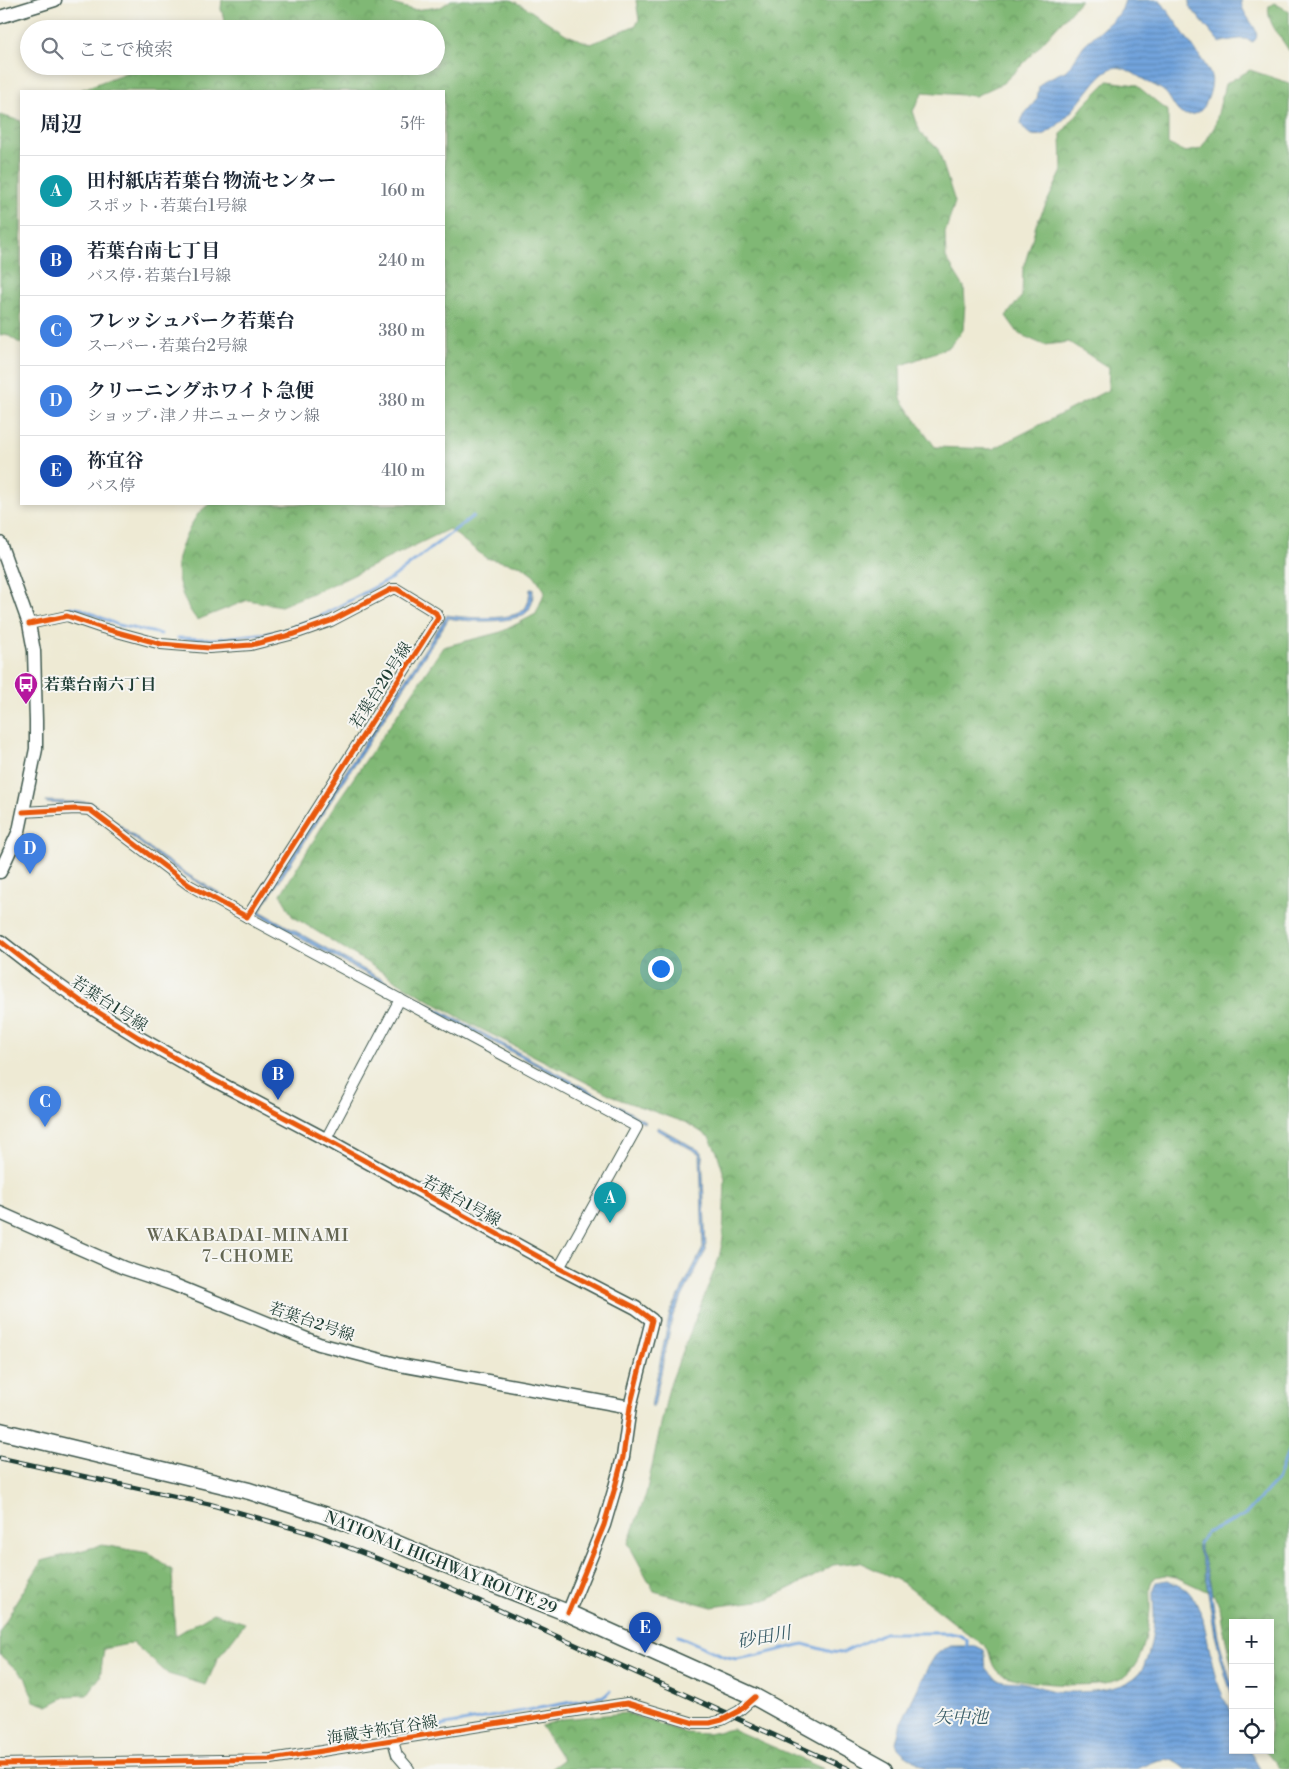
<!DOCTYPE html>
<html lang="ja">
<meta charset="utf-8">
<style>
:root{--surface:#fff;--page:#f2f2f3;--text:#1f2937;--muted:#747a83;--line:#e0e1e3;--accent:#db2777}
body{margin:0;font-family:"Libre Bodoni","Noto Serif JP",serif;background:var(--page);color:var(--text)}
.controls{position:absolute;right:15px;bottom:15px;display:grid;overflow:hidden;border-radius:0px;box-shadow:0 2px 8px #0003}
.controls button{width:45px;height:45px;display:grid;place-items:center;padding:0;border:0;border-bottom:1px solid var(--line);background:var(--surface);color:var(--text);font:25px sans-serif}
.you{position:absolute;left:660px;top:968px;width:18px;height:18px;margin:-12px;border:4px solid #fff;border-radius:50%;background:#1a73e8;box-shadow:0 0 0 8px #1a73e833}
.badge{display:grid;place-items:center;width:32px;height:32px;border-radius:50%;background:var(--accent);color:#fff;font-size:16px;font-weight:700}
.pin{position:absolute;translate:-50% -41px;filter:drop-shadow(0 1px 2px #0008)}
.pin::after{content:'';position:absolute;top:26px;width:18px;height:15px;background:inherit;clip-path:polygon(0 0,100% 0,50% 100%)}
.list{margin:0;padding:0;list-style:none}
h2{display:flex;justify-content:space-between;align-items:center;height:65px;margin:0;padding:0 20px;font-size:21px}
h2 small{font-size:16px;font-weight:400;color:var(--muted)}
.list li{display:grid;grid-template-columns:32px 1fr auto;gap:15px;align-items:center;box-sizing:border-box;height:70px;padding:0 20px;border-top:1px solid var(--line)}
.list b{display:block;font-size:19px;white-space:nowrap}
.list p{margin:0;font-size:16px;white-space:nowrap;color:var(--muted)}
.list em{font-size:16px;font-style:normal;color:var(--muted)}
.icon{flex:none;width:28px;height:28px;fill:none;stroke:currentColor;stroke-width:2;stroke-linecap:round;stroke-linejoin:round}
.map{position:relative;flex:none;width:1289px;height:1769px;overflow:hidden}
.search{position:absolute;background:var(--surface);box-shadow:0 2px 8px #0003;left:20px;top:20px;width:425px;height:55px;display:flex;align-items:center;gap:12px;box-sizing:border-box;padding:0 18px;border-radius:28px;color:var(--muted);font-size:19px}
.panel{position:absolute;background:var(--surface);box-shadow:0 2px 8px #0003;left:20px;top:90px;width:425px;height:415px;border-radius:0px}
.map>svg:first-child{display:block}
.forest{fill:url(#forest-crowns);stroke:#507a54}
.water{fill:url(#water-rules);stroke:#487088}
.lines{fill:none;stroke-linecap:round;stroke-linejoin:round}
.stream{stroke:#71a3dc;stroke-width:3}
.minor-casing{stroke:#3e574c;stroke-width:12}
.tertiary-casing{stroke:#3e574c;stroke-width:15}
.trunk-casing{stroke:#3e574c;stroke-width:19}
.minor{stroke:#fff;stroke-width:10}
.tertiary{stroke:#fff;stroke-width:12}
.trunk{stroke:#fff;stroke-width:16}
.rail-casing{stroke:#1f3d34;stroke-width:5}
.rail{stroke:#f6f6f2;stroke-width:3;stroke-dasharray:9;stroke-linecap:butt}
.cycleway-casing{stroke:#f6f6f2;stroke-width:8}
.cycleway{stroke:#e8590c;stroke-width:5}
.labels{text-anchor:middle;stroke-width:4;stroke-linejoin:round;paint-order:stroke}
.poi-label{font-size:16px;font-weight:bold;fill:#1f3d34;stroke:#f6f6f2;text-anchor:start}
.street-label{font-size:16px;fill:#1f3d34;stroke:#f6f6f2}
.neighbourhood-label{font-size:18px;letter-spacing:1px;fill:#636652;stroke:#f6f6f2}
.water-label{font-size:18px;font-style:italic;fill:#385c66;stroke:#f6f6f2}
</style>
<div class="map">
<svg width="1289" height="1769" viewBox="0 0 1289 1769">
<defs>
<pattern id="forest-crowns" width="20" height="18" patternUnits="userSpaceOnUse" patternTransform="scale(1.25)"><rect width="20" height="18" fill="#80b875"/><path d="M2 6a3 3 0 1 1 6 0M12 15a3 3 0 1 1 6 0" fill="none" stroke="#689761"/></pattern>
<pattern id="water-rules" width="6" height="5" patternUnits="userSpaceOnUse" patternTransform="scale(1.25)"><rect width="6" height="5" fill="#71a3dc"/><path d="M0 2.5h6" fill="none" stroke="#5c86b3"/></pattern>
</defs>
<rect width="100%" height="100%" fill="#f6f6f2"/>
<filter id="ink" filterUnits="userSpaceOnUse"><feTurbulence type="fractalNoise" baseFrequency=".02" numOctaves="2"/><feDisplacementMap in="SourceGraphic" scale="10" xChannelSelector="R" yChannelSelector="G"/><feConvolveMatrix kernelMatrix="1 2 1 2 8 2 1 2 1" color-interpolation-filters="sRGB"/></filter>
<filter id="wash" filterUnits="userSpaceOnUse"><feTurbulence type="fractalNoise" baseFrequency=".0096" numOctaves="4" result="noise"/><feDisplacementMap in="SourceGraphic" scale="20" xChannelSelector="R" yChannelSelector="G"/><feGaussianBlur stdDeviation="1.12" result="paint"/><feColorMatrix in="noise" values="0 0 0 0 0 0 0 0 0 0 0 0 0 0 0 0 0 1.4 0 .05"/><feComposite in="paint" operator="in"/></filter>
<g filter="url(#wash)">
<rect width="100%" height="100%" fill="#eeead4"/>
<g class="forest">
<path d="M 222,0 L 384,0 L 396,5 L 413,10 L 441,7 L 451,0 L 511,0 L 525,7 L 567,35 L 591,44 L 636,25 L 639,20 L 636,0 L 1081,0 L 1024,63 L 1003,83 L 975,96 L 923,92 L 913,111 L 920,132 L 938,149 L 955,202 L 945,233 L 946,258 L 964,287 L 965,304 L 963,330 L 949,347 L 900,366 L 901,399 L 935,447 L 993,449 L 1108,390 L 1109,368 L 1069,342 L 1044,345 L 1019,334 L 1006,316 L 1022,296 L 1023,269 L 1031,243 L 1036,225 L 1062,171 L 1061,134 L 1086,103 L 1108,81 L 1136,85 L 1168,111 L 1168,144 L 1185,152 L 1201,149 L 1215,126 L 1225,84 L 1250,70 L 1289,83 L 1289,1769 L 1281,1769 L 1265,1750 L 1270,1750 L 1270,1623 L 1233,1623 L 1233,1671 L 1223,1627 L 1220,1607 L 1215,1595 L 1176,1577 L 1166,1575 L 1154,1577 C 1147,1588 1151,1598 1150,1610 C 1149,1623 1146,1639 1142,1651 C 1138,1662 1132,1672 1122,1678 C 1102,1690 1016,1685 998,1672 C 992,1666 991,1659 989,1652 C 987,1645 978,1641 972,1637 L 902,1582 L 859,1562 L 833,1565 L 813,1577 L 765,1600 L 712,1607 L 654,1591 L 628,1543 L 646,1494 L 669,1387 L 719,1258 L 723,1238 L 725,1178 L 717,1152 L 709,1137 L 687,1123 L 621,1100 L 471,1024 L 403,985 L 292,916 L 281,894 L 337,802 L 404,705 L 443,647 L 501,632 L 536,614 L 545,591 L 534,575 L 522,566 L 486,558 L 449,529 L 343,580 L 281,606 L 248,600 L 197,620 C 185,605 177,585 177,565 C 177,553 190,525 198,514 C 201,510 206,507 209,504 L 444,504 L 444,91 L 78,91 L 125,73 L 177,66 L 207,66 L 231,70 L 233,66 L 436,66 L 436,29 L 227,29 L 221,9 Z"/>
<path d="M 1274,3 L 1289,11 L 1289,51 C 1282,38 1265,21 1269,6 Z"/>
<path d="M 0,115 L 21,121 L 21,344 L 6,334 L 0,335 Z"/>
<path d="M 102,1545 L 149,1553 L 172,1570 L 175,1636 L 213,1613 L 245,1623 L 218,1658 L 206,1685 L 168,1674 L 133,1643 L 104,1649 L 100,1677 L 87,1695 L 67,1696 L 48,1706 L 34,1701 L 25,1677 L 0,1655 L 0,1632 L 15,1604 L 42,1561 Z"/>
<path d="M 627,1713 L 686,1733 L 708,1734 L 732,1729 L 824,1769 L 550,1769 L 563,1760 L 541,1726 L 562,1719 Z"/>
</g>
<g class="water">
<path d="M 1125,0 L 1160,0 C 1171,16 1182,31 1193,47 C 1199,56 1207,66 1211,76 C 1214,84 1207,106 1200,111 C 1196,114 1188,116 1182,114 C 1175,110 1171,99 1166,93 C 1161,88 1153,85 1146,81 C 1125,69 1116,57 1095,82 C 1083,96 1039,163 1021,123 L 1023,116 L 1037,99 L 1039,86 L 1045,80 L 1065,71 L 1071,65 L 1084,45 L 1118,15 L 1122,9 Z"/>
<path d="M 1190,0 L 1241,0 C 1241,18 1266,31 1253,42 C 1250,41 1247,39 1245,39 C 1241,38 1223,41 1220,43 L 1189,6 Z"/>
<path d="M 530,589 L 533,589 C 533,597 533,605 527,612 C 516,624 463,622 449,618 L 260,911 L 363,969 L 626,1110 L 645,1121 L 644,1123 L 312,945 L 257,913 L 258,907 L 447,615 C 465,618 507,621 522,611 C 529,606 529,597 530,589 Z"/>
<path d="M 46,801 L 91,802 L 153,851 L 192,877 L 239,904 L 238,906 L 190,878 L 159,858 L 90,804 C 75,802 60,805 46,803 Z"/>
<path d="M 658,1127 L 702,1152 L 706,1250 L 673,1315 L 654,1406 L 651,1406 L 670,1313 L 703,1248 L 700,1154 L 657,1130 Z"/>
<path d="M 1198,1540 L 1200,1541 L 1200,1551 L 1205,1563 L 1210,1582 L 1218,1637 L 1233,1689 L 1233,1698 L 1225,1674 L 1215,1635 L 1204,1569 L 1198,1550 Z"/>
<path d="M 1168,1580 L 1187,1590 L 1196,1601 L 1203,1619 L 1216,1680 L 1233,1718 L 1233,1750 L 1249,1750 L 1260,1769 L 1186,1769 C 1168,1753 1156,1760 1137,1769 L 927,1769 L 903,1753 L 898,1748 L 896,1742 L 901,1723 L 927,1669 L 935,1656 L 942,1650 L 952,1646 L 976,1646 L 984,1650 C 987,1660 982,1666 992,1675 C 1000,1683 1010,1681 1021,1682 C 1032,1684 1043,1689 1054,1691 C 1077,1694 1127,1692 1141,1671 C 1150,1657 1153,1635 1154,1619 C 1155,1607 1150,1592 1156,1582 Z"/>
</g>
<g class="lines">
<g class="stream">
<path d="M 71,607 L 82,609 L 118,625 L 161,634"/>
<path d="M 178,638 L 213,639 L 278,632 L 317,618 L 392,578 L 473,516"/>
<path d="M 1199,1543 L 1206,1533 L 1234,1521 L 1246,1514 L 1277,1480 L 1289,1450"/>
<path d="M 678,1636 L 724,1656 L 736,1659 L 759,1655 L 803,1644 L 832,1652 L 841,1653 L 884,1633 L 949,1633 L 959,1635 L 967,1640 L 967,1649"/>
<path d="M 424,1729 L 605,1696 L 610,1691"/>
</g>
</g>
</g>
<g filter="url(#ink)">
<g class="lines">
<g class="minor-casing">
<g id="minor">
<path d="M 23,812 L 76,809 L 90,810 L 189,885 L 247,917 L 438,618 L 436,613 L 397,589 L 392,589 L 331,621 L 294,634 L 251,645 L 209,648 L 161,644 L 102,628 L 67,616 L 29,624"/>
<path d="M 247,917 L 637,1127 L 559,1268"/>
<path d="M 326,1139 L 400,999"/>
<path d="M 393,1741 L 397,1755 L 409,1769"/>
<path d="M 0,1764 L 271,1759 L 627,1703 L 694,1723 L 710,1723 L 722,1720 L 739,1711 L 755,1697"/>
</g>
</g>
<g class="tertiary-casing">
<g id="tertiary">
<path d="M 0,17 L 55,0"/>
<path d="M 0,543 L 29,624 L 34,651 L 36,721 L 36,749 L 19,831 L 0,872"/>
<path d="M 0,941 L 36,969 L 82,1002 L 138,1037 L 210,1078 L 331,1142 L 559,1268 L 636,1308 L 652,1320 L 630,1407 L 623,1457 L 614,1491 L 604,1525 L 568,1613"/>
<path d="M 0,1213 L 124,1268 L 172,1284 L 319,1344 L 400,1365 L 630,1407"/>
</g>
</g>
<g class="trunk-casing">
<path id="trunk" d="M 0,1431 L 249,1491 L 340,1520 L 481,1579 L 568,1613 L 755,1697 L 885,1769"/>
</g>
<use href="#minor" class="minor"/>
<use href="#tertiary" class="tertiary"/>
<use href="#trunk" class="trunk"/>
<g class="rail-casing">
<path id="rail" d="M 0,1458 L 209,1504 L 314,1534 L 435,1581 L 848,1769"/>
</g>
<use href="#rail" class="rail"/>
<g class="cycleway-casing">
<g id="cycleway">
<path d="M 23,812 L 76,809 L 90,810 L 189,885 L 247,917 L 438,618 L 436,613 L 397,589 L 392,589 L 331,621 L 294,634 L 251,645 L 209,648 L 161,644 L 102,628 L 67,616 L 29,624"/>
<path d="M 0,941 L 36,969 L 82,1002 L 138,1037 L 210,1078 L 331,1142 L 559,1268 L 636,1308 L 652,1320 L 630,1407 L 623,1457 L 614,1491 L 604,1525 L 568,1613"/>
<path d="M 0,1764 L 271,1759 L 627,1703 L 694,1723 L 710,1723 L 722,1720 L 739,1711 L 755,1697"/>
</g>
</g>
<use href="#cycleway" class="cycleway"/>
</g>
</g>
<defs>
<g id="bus-pin" transform="scale(1.25)"><path d="M0 17L-7.5 6A9.5 9.5 0 1 1 7.5 6Z" fill="#b5179e" stroke="#f6f6f2"/><path d="M-5-6H5V4H4V6H2V4H-2V6H-4V4H-5ZM-3.5-4V0h7V-4ZM-3.5 1.2v1.5H-2V1.2ZM2 1.2v1.5H3.5V1.2Z" fill="#fff"/></g>
</defs>
<g fill-rule="evenodd">
<use href="#bus-pin" x="26" y="684"/>
</g>
<g class="labels">
<g class="poi-label">
<text x="44" y="690">若葉台南六丁目</text>
</g>
<g class="street-label">
<text transform="translate(380 685) rotate(-57)" y="6">若葉台20号線</text>
<text transform="translate(110 1003) rotate(33)" y="6">若葉台1号線</text>
<text transform="translate(462 1200) rotate(29)" y="6">若葉台1号線</text>
<text transform="translate(312 1321) rotate(19)" y="6">若葉台2号線</text>
<text transform="translate(441 1562) rotate(22)" y="6">NATIONAL HIGHWAY ROUTE 29</text>
<text transform="translate(382 1729) rotate(-9)" y="6">海蔵寺祢宜谷線</text>
</g>
<g class="neighbourhood-label">
<text x="248" y="1241">WAKABADAI-MINAMI<tspan x="248" dy="21">7-CHOME</tspan></text>
</g>
<g class="water-label">
<text transform="translate(764 1637) rotate(-10)" y="6">砂田川</text>
<text x="961" y="1723">矢中池</text>
</g>
</g>
</svg>
<div class="controls">
<button>+</button>
<button>−</button>
<button><svg class="icon" aria-label="locate" viewBox="0 0 24 24"><circle cx="12" cy="12" r="6"/><path d="M12 2v4M12 18v4M2 12h4M18 12h4"/></svg></button>
</div>
<div class="you"></div>
<div class="pin badge" style="left:610px;top:1223px;background:#0f9aa8">A</div>
<div class="pin badge" style="left:278px;top:1100px;background:#1a4fb4">B</div>
<div class="pin badge" style="left:45px;top:1127px;background:#3f7fe0">C</div>
<div class="pin badge" style="left:30px;top:874px;background:#3f7fe0">D</div>
<div class="pin badge" style="left:645px;top:1653px;background:#1a4fb4">E</div>
<div class="search"><svg class="icon" aria-label="search" viewBox="0 0 24 24"><circle cx="10" cy="10" r="6"/><path d="M15 15l6 6"/></svg>ここで検索</div>
<section class="panel">
<h2>周辺<small>5件</small></h2>
<ul class="list">
<li><span class="badge" style="background:#0f9aa8">A</span><div><b>田村紙店若葉台 物流センター</b><p>スポット · 若葉台1号線</p></div><em>160 m</em></li>
<li><span class="badge" style="background:#1a4fb4">B</span><div><b>若葉台南七丁目</b><p>バス停 · 若葉台1号線</p></div><em>240 m</em></li>
<li><span class="badge" style="background:#3f7fe0">C</span><div><b>フレッシュパーク若葉台</b><p>スーパー · 若葉台2号線</p></div><em>380 m</em></li>
<li><span class="badge" style="background:#3f7fe0">D</span><div><b>クリーニングホワイト急便</b><p>ショップ · 津ノ井ニュータウン線</p></div><em>380 m</em></li>
<li><span class="badge" style="background:#1a4fb4">E</span><div><b>祢宜谷</b><p>バス停</p></div><em>410 m</em></li>
</ul>
</section>
</div>
